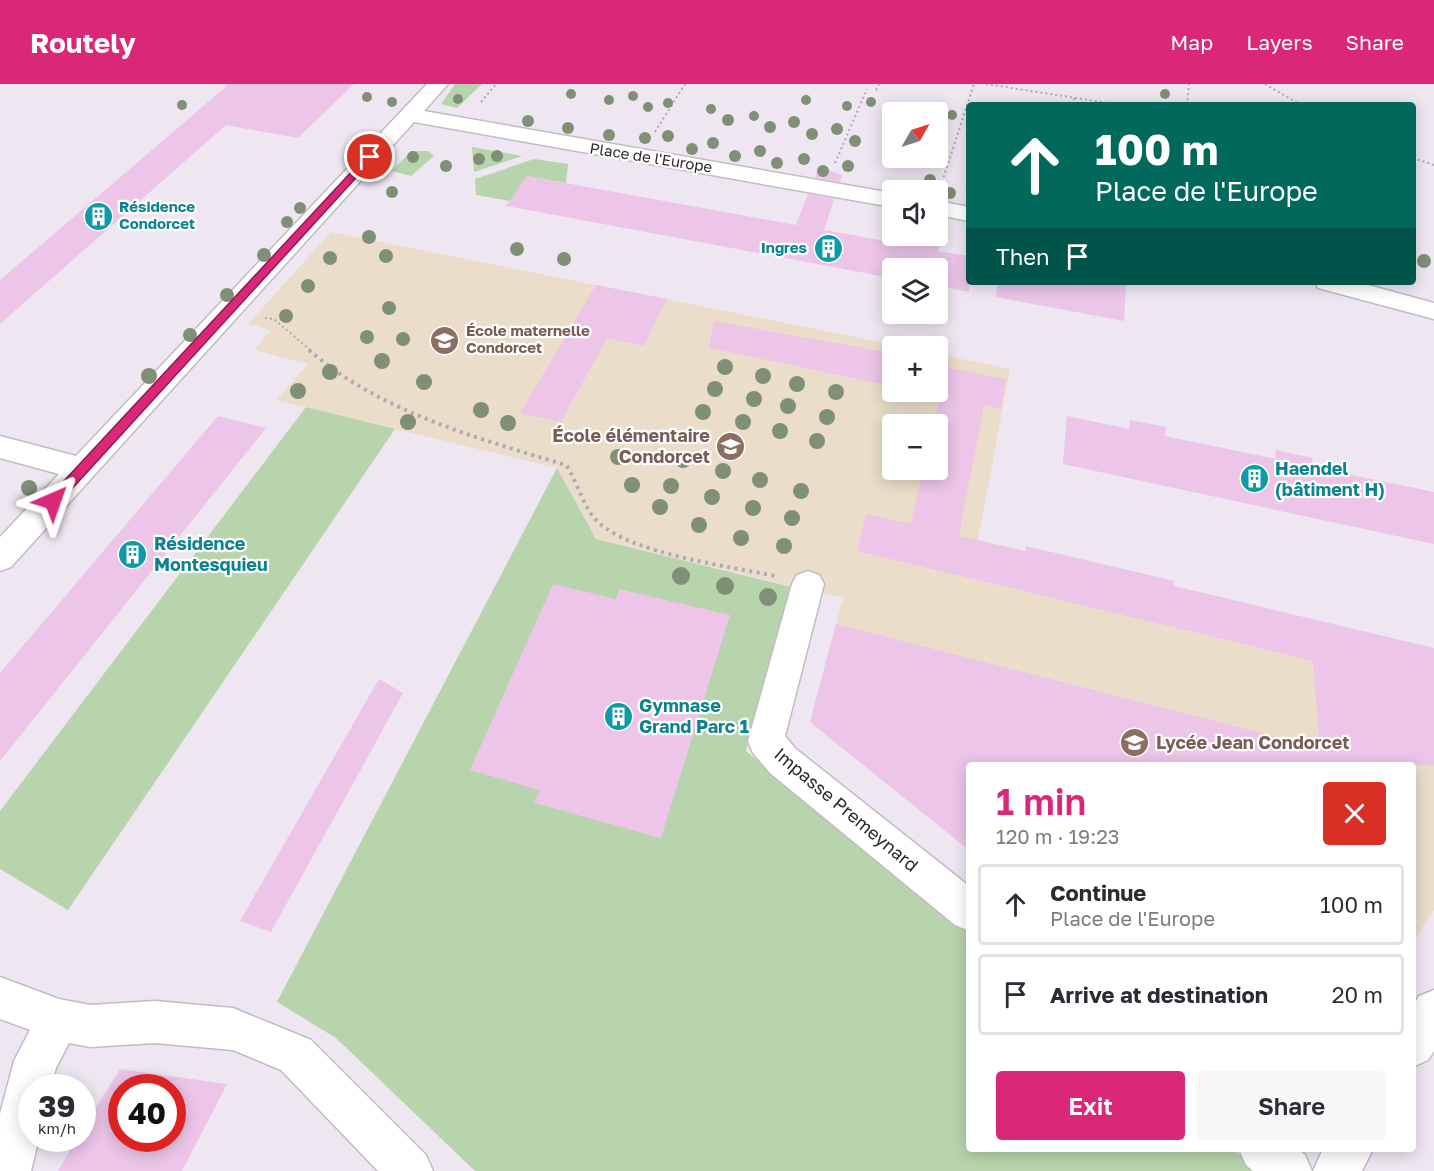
<!DOCTYPE html>
<html lang="en">
<head>
<meta charset="utf-8">
<style>
  :root { --surface:#fff; --page:#f7f7f7; --text:#2b2b33; --muted:#7c7c81; --line:#e1e1e2; --accent:#db2777 }
  body { margin:0; font-family:"Golos Text",sans-serif; background:var(--page); color:var(--text); height:100vh; display:flex; flex-direction:column; font-size:22px; white-space:nowrap }
  * { box-sizing:border-box; margin:0 }
  p { font-size:20px; color:var(--muted) }
  .icon { flex:none; width:33px; height:33px; fill:none; stroke:currentColor; stroke-width:2; stroke-linecap:round; stroke-linejoin:round }
  .map { position:relative; flex:1; overflow:hidden }
  .drawer { position:absolute; left:966px; top:678px; width:450px; height:390px; display:flex; flex-direction:column; background:var(--surface); border-radius:6px; box-shadow:0 3px 15px #0003 }
  .drawer>* { flex:none }
  .hud { position:absolute; left:966px; top:18px; width:450px; height:183px; border-radius:6px; box-shadow:0 3px 15px #0003; background:#00695c; color:#fff; overflow:hidden }
  .needle { width:39px; rotate:51deg }
  .fabs { position:absolute; left:882px; top:18px; display:grid; gap:12px }
  .fabs a { display:grid; place-items:center; width:66px; height:66px; border-radius:6px; background:var(--surface); box-shadow:0 3px 15px #0003; font-size:30px }
  .speed { position:absolute; left:18px; top:990px; display:flex; gap:12px; font-size:30px; font-weight:700; text-align:center }
  .speed>* { display:grid; place-content:center; width:78px; height:78px; border-radius:50%; background:var(--surface); box-shadow:0 3px 15px #0003; line-height:1 }
  .speed small { font-size:15px; font-weight:400 }
  .speed .limit { border:9px solid #d22; background:#fff; color:#111 }
  .pin { position:absolute; display:grid; place-items:center; width:51px; height:51px; color:#fff; margin:-26px; border:3px solid #fff; border-radius:50%; box-shadow:0 2px 6px #0007 }
  .me { position:absolute; width:66px; margin:-33px; rotate:43deg; stroke-linejoin:round; filter:drop-shadow(0 0 4px #0008) }
  .turn { display:flex; align-items:center; gap:21px; height:126px; padding:0 30px; font-size:27px }
  .turn .icon { width:78px; height:78px; stroke-width:2.5 }
  .turn b { display:block; font-size:42px; line-height:51px }
  .then { display:flex; align-items:center; height:57px; padding:0 30px; background:#0003; gap:12px; font-size:22px }
  .round { display:grid; place-items:center; flex:none; width:63px; height:63px; border-radius:6px; background:var(--page) }
  .head { display:flex; align-items:center; justify-content:space-between; height:102px; padding:0 30px }
  h1 { font-size:36px; font-weight:600; line-height:45px; color:var(--accent) }
  .cta { display:flex; gap:12px; margin-top:auto; padding:12px 30px }
  .cta a { flex:1; height:69px; border-radius:6px; background:var(--accent); color:#fff; font-size:24px; font-weight:600; line-height:69px; text-align:center }
  .cta a+a { background:var(--page); color:var(--text) }
  ul { padding:0; list-style:none }
  li { display:flex; align-items:center; gap:18px; height:81px; margin:0 12px 9px; padding:0 18px; border:3px solid var(--line); border-radius:6px }
  li div { flex:1 }
  li b { display:block; font-size:22px }
  li em { font-style:normal }
  header { display:flex; align-items:center; gap:36px; box-sizing:border-box; height:84px; padding:0 30px; background:var(--accent); color:#fff }
  header strong { font-size:28px }
  nav { display:flex; gap:33px; margin-inline-start:auto; font-size:21px }
  .map>svg:first-child { display:block }
</style>
</head>
<body>
<header>
<strong>Routely</strong>
<nav><a>Map</a><a>Layers</a><a>Share</a></nav>
</header>
<div class="map">
<svg width="1434" height="1087" viewBox="0 0 1434 1087">
  <rect width="100%" height="100%" fill="#eee6f0"/>
  <path fill="#eadeca" fill-rule="evenodd" d="M331 148 900 262H892V308H938V270L1010 285 978 456 1434 565V826L1413 857V681H969V766L810 638 843 514 596 455 557 384 276 316 308 280 254 266 271 246 248 240ZM892 340H938V386H892Z"/>
  <path fill="#b8d4ad" d="M455 0H482L457 24 441 20Z
    M472 63 522 72 474 88Z
    M411 67H428L434 72 411 92 392 87Z
    M534 75 568 80 566 99 527 92 510 117 476 111 475 95Z
    M306 323 395 345 68 826 0 785V727Z
    M557 384 596 455 792 503 746 667 969 849V1065H1233L1258 1087H475L336 954 277 918Z"/>
  <path fill="#ecc5e9" fill-rule="evenodd" d="M229 0H354L298 54 226 41 0 240V196Z
    M820 83 842 91 840 98 815 93Z
    M527 92 796 141 808 110 834 115 824 146 909 161 911 155 940 160 938 167 969 172V208L938 202V184H892V194L506 122Z
    M998 198H1126L1124 237 996 213Z
    M596 201 667 215 644 262 607 254 561 338 520 329Z
    M714 237 892 269V302L709 264Z
    M938 282 1006 295 1001 325 984 321 959 452 1025 467 1026 462 1174 497V502L1434 564V681H969V766L810 638 836 540 1320 664 1313 577 857 467 866 430 911 440 923 386H938V340H934L940 312 918 308H938Z
    M218 332 266 344 0 677V589Z
    M1067 332 1129 345 1130 336 1166 343 1165 352 1276 375 1275 366 1312 374 1313 383 1434 408V460L1063 380Z
    M553 500 616 515 619 505 730 531 661 754 534 719 540 706 470 686Z
    M379 595 403 609 271 848 240 837Z
    M120 985 227 1000 182 1087H58L77 1054H82V1046ZM122 1004H172V1054H122Z"/>
  <g fill="none" stroke-linecap="round" stroke-linejoin="round">
    <defs>
      <path id="minor" d="M427 0H448L424 27 892 109V123L414 38 11 483 0 487V453L59 390 0 374V352L76 372Z
        M938 117 969 123V137L938 131Z
        M1315 198H1357L1434 219V235L1318 204Z
        M808 487 819 491 824 500 785 652 796 665 969 802V847L955 841 770 689 753 669 748 657 792 500 797 491Z
        M0 893 59 915 90 921 155 917 233 924 311 956 426 1071 433 1087H378L281 986 233 966 155 959 90 963 69 959 56 984 51 1004H32V1054H39L31 1087H0V1030L14 977 30 946 0 935Z
        M1434 906V967L1428 976 1413 983V922L1419 912Z
        M1239 1065H1298L1305 1071 1312 1087H1253L1246 1081Z
        M1323 1065H1373L1362 1087H1313Z"/>
    </defs>
    <use href="#minor" stroke="#c2bbc4" stroke-width="3"/>
    <path stroke="#b0a9b2" stroke-width="2" stroke-dasharray="2 3" stroke-linecap="butt" d="M986 0 1121 21
      M1265 0 1301 21
      M876 6 879 0
      M481 18 496 0
      M1073 21 1074 14
      M1187 21 1189 0
      M655 48 685 0
      M1413 74 1434 81
      M835 79 867 5
      M942 98 974 0
      M265 234 274 235 311 267"/>
    <path stroke="#b0a9b2" stroke-width="4" stroke-dasharray="3 4.5" stroke-linecap="butt" d="M309 266C378 327 479 355 566 381 578 398 582 422 597 437 630 470 729 482 775 492"/>
    <use href="#minor" fill="#fff" fill-rule="evenodd"/>
  </g>
  <g fill="#7f9076">
    <circle cx="571" cy="10" r="5"/>
    <circle cx="1165" cy="10" r="5"/>
    <circle cx="633" cy="12" r="5"/>
    <circle cx="367" cy="13" r="5"/>
    <circle cx="458" cy="15" r="5"/>
    <circle cx="609" cy="16" r="5"/>
    <circle cx="806" cy="16" r="5"/>
    <circle cx="392" cy="18" r="5"/>
    <circle cx="871" cy="18" r="5"/>
    <circle cx="668" cy="19" r="5"/>
    <circle cx="182" cy="21" r="5"/>
    <circle cx="847" cy="22" r="5"/>
    <circle cx="648" cy="23" r="5"/>
    <circle cx="711" cy="25" r="5"/>
    <circle cx="952" cy="31" r="5"/>
    <circle cx="754" cy="32" r="5"/>
    <circle cx="728" cy="36" r="6"/>
    <circle cx="528" cy="37" r="6"/>
    <circle cx="794" cy="38" r="6"/>
    <circle cx="770" cy="43" r="6"/>
    <circle cx="568" cy="44" r="6"/>
    <circle cx="837" cy="45" r="6"/>
    <circle cx="812" cy="50" r="6"/>
    <circle cx="609" cy="51" r="6"/>
    <circle cx="668" cy="52" r="6"/>
    <circle cx="645" cy="54" r="6"/>
    <circle cx="855" cy="57" r="6"/>
    <circle cx="713" cy="59" r="6"/>
    <circle cx="692" cy="65" r="6"/>
    <circle cx="760" cy="67" r="6"/>
    <circle cx="497" cy="72" r="6"/>
    <circle cx="735" cy="72" r="6"/>
    <circle cx="413" cy="73" r="6"/>
    <circle cx="479" cy="75" r="6"/>
    <circle cx="804" cy="75" r="6"/>
    <circle cx="777" cy="79" r="6"/>
    <circle cx="446" cy="82" r="6"/>
    <circle cx="848" cy="82" r="6"/>
    <circle cx="823" cy="87" r="6"/>
    <circle cx="930" cy="96" r="6"/>
    <circle cx="392" cy="108" r="6"/>
    <circle cx="950" cy="109" r="6"/>
    <circle cx="300" cy="124" r="6"/>
    <circle cx="287" cy="138" r="6"/>
    <circle cx="369" cy="153" r="7"/>
    <circle cx="517" cy="165" r="7"/>
    <circle cx="264" cy="171" r="7"/>
    <circle cx="386" cy="172" r="7"/>
    <circle cx="330" cy="174" r="7"/>
    <circle cx="564" cy="175" r="7"/>
    <circle cx="1424" cy="177" r="7"/>
    <circle cx="308" cy="202" r="7"/>
    <circle cx="227" cy="211" r="7"/>
    <circle cx="389" cy="224" r="7"/>
    <circle cx="286" cy="232" r="7"/>
    <circle cx="190" cy="251" r="7"/>
    <circle cx="367" cy="253" r="7"/>
    <circle cx="403" cy="255" r="7"/>
    <circle cx="382" cy="277" r="8"/>
    <circle cx="725" cy="283" r="8"/>
    <circle cx="330" cy="288" r="8"/>
    <circle cx="149" cy="292" r="8"/>
    <circle cx="763" cy="292" r="8"/>
    <circle cx="424" cy="298" r="8"/>
    <circle cx="797" cy="300" r="8"/>
    <circle cx="715" cy="305" r="8"/>
    <circle cx="298" cy="307" r="8"/>
    <circle cx="836" cy="308" r="8"/>
    <circle cx="754" cy="315" r="8"/>
    <circle cx="788" cy="322" r="8"/>
    <circle cx="481" cy="326" r="8"/>
    <circle cx="703" cy="328" r="8"/>
    <circle cx="827" cy="333" r="8"/>
    <circle cx="408" cy="338" r="8"/>
    <circle cx="743" cy="338" r="8"/>
    <circle cx="508" cy="339" r="8"/>
    <circle cx="780" cy="347" r="8"/>
    <circle cx="817" cy="357" r="8"/>
    <circle cx="618" cy="373" r="8"/>
    <circle cx="683" cy="376" r="8"/>
    <circle cx="723" cy="387" r="8"/>
    <circle cx="760" cy="396" r="8"/>
    <circle cx="632" cy="401" r="8"/>
    <circle cx="671" cy="402" r="8"/>
    <circle cx="29" cy="404" r="8"/>
    <circle cx="801" cy="407" r="8"/>
    <circle cx="712" cy="413" r="8"/>
    <circle cx="660" cy="423" r="8"/>
    <circle cx="753" cy="424" r="8"/>
    <circle cx="792" cy="434" r="8"/>
    <circle cx="699" cy="441" r="8"/>
    <circle cx="741" cy="454" r="8"/>
    <circle cx="784" cy="462" r="8"/>
    <circle cx="681" cy="492" r="9"/>
    <circle cx="725" cy="502" r="9"/>
    <circle cx="768" cy="513" r="9"/>
  </g>
  <path fill="#db2777" stroke="#8e194d" stroke-width="1.5" d="M367 71 375 73 58 420H49V413Z"/>
  <defs>
    <symbol id="building-disc" viewBox="-11 -11 22 22"><circle r="9.5" fill="#0f9aa8" stroke="#fff"/><path d="M-4-6H4V6H1V3H-1V6H-4ZM-2.5-4.3h1.7v1.8h-1.7ZM.8-4.3h1.7v1.8H.8ZM-2.5-1h1.7V.8h-1.7ZM.8-1h1.7V.8H.8Z" fill="#fff"/></symbol>
    <symbol id="school-disc" viewBox="-11 -11 22 22"><circle r="9.5" fill="#8d6e63" stroke="#fff"/><path d="M0-5L7-2L0 1L-7-2ZM-4 1L0 2.5L4 1V4Q0 6-4 4Z" fill="#fff"/></symbol>
  </defs>
  <g fill-rule="evenodd">
    <use href="#building-disc" x="82" y="116" width="33" height="33"/>
    <use href="#building-disc" x="812" y="148" width="33" height="33"/>
    <use href="#school-disc" x="428" y="240" width="33" height="33"/>
    <use href="#school-disc" x="714" y="346" width="33" height="33"/>
    <use href="#building-disc" x="1238" y="378" width="33" height="33"/>
    <use href="#building-disc" x="116" y="454" width="33" height="33"/>
    <use href="#building-disc" x="602" y="616" width="33" height="33"/>
    <use href="#school-disc" x="1118" y="642" width="33" height="33"/>
  </g>
  <g text-anchor="middle" stroke-width="4.5" stroke-linejoin="round" paint-order="stroke">
    <g font-size="15" fill="#2c292d" stroke="#fff">
      <text transform="translate(651 74) rotate(9)" y="5">Place de l'Europe</text>
    </g>
    <g font-size="15" font-weight="bold" fill="#0d838f" stroke="#fff" text-anchor="start">
      <text x="119" y="128">Résidence<tspan x="119" dy="17">Condorcet</tspan></text>
      <text x="807" y="169" text-anchor="end">Ingres</text>
    </g>
    <g font-size="15" font-weight="bold" fill="#785e54" stroke="#fff" text-anchor="start">
      <text x="466" y="252">École maternelle<tspan x="466" dy="17">Condorcet</tspan></text>
    </g>
    <g font-size="18" font-weight="bold" fill="#785e54" stroke="#fff" text-anchor="end">
      <text x="710" y="358">École élémentaire<tspan x="710" dy="21">Condorcet</tspan></text>
      <text x="1156" y="665" text-anchor="start">Lycée Jean Condorcet</text>
    </g>
    <g font-size="18" font-weight="bold" fill="#0d838f" stroke="#fff" text-anchor="start">
      <text x="1275" y="391">Haendel<tspan x="1275" dy="21">(bâtiment H)</tspan></text>
      <text x="154" y="466">Résidence<tspan x="154" dy="21">Montesquieu</tspan></text>
      <text x="639" y="628">Gymnase<tspan x="639" dy="21">Grand Parc 1</tspan></text>
    </g>
    <g font-size="18" fill="#2c292d" stroke="#fff">
      <text transform="translate(846 726) rotate(40)" y="6">Impasse Premeynard</text>
    </g>
  </g>
</svg>
<div class="fabs">
<a><svg class="needle" viewBox="-14 -14 28 28"><path d="M0-13l5 13h-10z" fill="#e53935"/><path d="M0 13l5-13h-10z" fill="#7c7c81"/></svg></a>
<a><svg class="icon" aria-label="sound" viewBox="0 0 24 24"><path d="M4 9h4l5-4v14l-5-4H4zM17 9q2 3 0 6"/></svg></a>
<a><svg class="icon" aria-label="layers" viewBox="0 0 24 24"><path d="M12 4l9 5-9 5-9-5zM3 14l9 5 9-5"/></svg></a>
<a>+</a>
<a>−</a>
</div>
<div class="speed"><div>39<small>km/h</small></div><div class="limit">40</div></div>
<div class="pin" style="left:370px;top:73px;background:#d93025"><svg class="icon" aria-label="arrive" viewBox="0 0 24 24"><path d="M6 21V4h12l-3 4 3 4H6"/></svg></div>
<svg class="me" style="left:53px;top:417px" viewBox="-20 -20 40 40"><path d="M0-17L14 15 0 8-14 15z" fill="#db2777" stroke="#fff" stroke-width="4"/></svg>
<div class="hud">
<div class="turn"><svg class="icon" aria-label="ahead" viewBox="0 0 24 24"><path d="M12 20V5M6 11l6-6 6 6"/></svg><div><b>100 m</b>Place de l'Europe</div></div>
<div class="then">Then<svg class="icon" aria-label="arrive" viewBox="0 0 24 24"><path d="M6 21V4h12l-3 4 3 4H6"/></svg></div>
</div>
<section class="drawer">
<div class="head"><div><h1>1 min</h1><p>120 m · 19:23</p></div><a class="round" style="background:#d93025;color:#fff"><svg class="icon" aria-label="close" viewBox="0 0 24 24"><path d="M6 6l12 12M18 6L6 18"/></svg></a></div>
<ul>
<li><svg class="icon" aria-label="ahead" viewBox="0 0 24 24"><path d="M12 20V5M6 11l6-6 6 6"/></svg><div><b>Continue</b><p>Place de l'Europe</p></div><em>100 m</em></li>
<li><svg class="icon" aria-label="arrive" viewBox="0 0 24 24"><path d="M6 21V4h12l-3 4 3 4H6"/></svg><div><b>Arrive at destination</b></div><em>20 m</em></li>
</ul>
<div class="cta"><a>Exit</a><a>Share</a></div>
</section>
</div>
</body>
</html>
